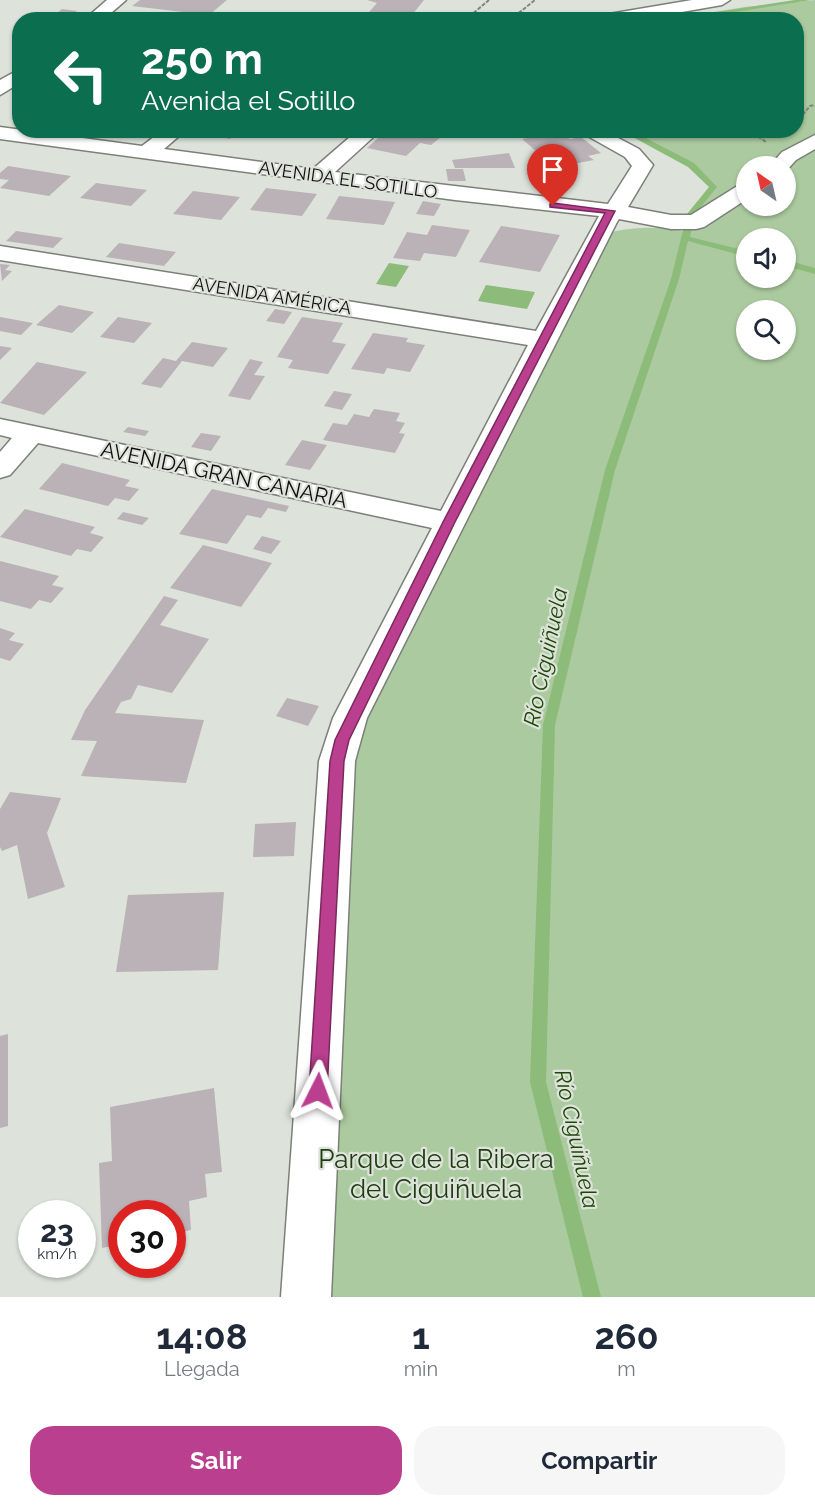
<!DOCTYPE html>
<html lang="es">
<head>
<meta charset="utf-8">
<style>
  :root { --surface:#fff; --page:#f6f6f7; --text:#1f2937; --muted:#747a83; --accent:#bb3f8f }
  body { margin:0; font-family:Raleway,sans-serif; background:var(--page); color:var(--text); height:100vh; display:flex; flex-direction:column; font-size:22px; white-space:nowrap }
  * { box-sizing:border-box; margin:0 }
  p { font-size:20px; color:var(--muted) }
  .icon { flex:none; width:33px; height:33px; fill:none; stroke:currentColor; stroke-width:2; stroke-linecap:round; stroke-linejoin:round }
  .map { position:relative; height:1297px; overflow:hidden }
  .details { display:flex; flex-direction:column; background:var(--surface); flex:1 }
  .details>* { flex:none }
  .hud { position:absolute; left:12px; top:12px; width:792px; height:126px; border-radius:24px; box-shadow:0 2px 4px #0004; background:#0b6e4f; color:#fff; overflow:hidden }
  .needle { width:39px; rotate:326deg }
  .fabs { position:absolute; left:736px; top:156px; display:grid; gap:12px }
  .fabs a { display:grid; place-items:center; width:60px; height:60px; border-radius:50%; background:var(--surface); box-shadow:0 2px 4px #0004; font-size:30px }
  .speed { position:absolute; left:18px; top:1200px; display:flex; gap:12px; font-size:30px; font-weight:700; text-align:center }
  .speed>* { display:grid; place-content:center; width:78px; height:78px; border-radius:50%; background:var(--surface); box-shadow:0 2px 4px #0004; line-height:1 }
  .speed small { font-size:15px; font-weight:400 }
  .speed .limit { border:9px solid #d22; background:#fff; color:#111 }
  .pin { position:absolute; display:grid; place-items:center; width:51px; height:51px; color:#fff; margin:-62px -26px; border-radius:50% 50% 50% 0; rotate:-45deg; box-shadow:0 0 6px #0007 }
  .pin .icon { rotate:45deg }
  .me { position:absolute; width:66px; margin:-33px; rotate:3deg; stroke-linejoin:round; filter:drop-shadow(0 0 4px #0008) }
  .turn { display:flex; align-items:center; gap:21px; height:126px; padding:0 30px; font-size:27px }
  .turn .icon { width:78px; height:78px; stroke-width:2.5 }
  .turn b { display:block; font-size:42px; line-height:51px }
  .eta { display:flex; justify-content:space-evenly; align-items:center; height:102px; text-align:center }
  .eta b { font-size:36px; font-weight:700; line-height:42px }
  .cta { display:flex; gap:12px; margin-top:auto; padding:12px 30px }
  .cta a { flex:1; height:69px; border-radius:24px; background:var(--accent); color:#fff; font-size:24px; font-weight:700; line-height:69px; text-align:center }
  .cta a+a { background:var(--page); color:var(--text) }
  .map>svg:first-child { display:block }
</style>
</head>
<body>
<div class="map">
<svg width="815" height="1297" viewBox="0 0 815 1297">
  <rect width="100%" height="100%" fill="#dde3db"/>
  <path fill="#abca9f" fill-rule="evenodd" d="M815 0V1297H306L337 761 597 236C627 227 655 225 686 232L691 214 713 187 691 165 623 131 796 130V20L669 19 745 7ZM747 166H786V206H747ZM747 238H786V278H747ZM747 310H786V350H747Z"/>
  <path fill="#8dbb7a" d="M389 263 409 266 396 287 376 284Z
    M486 285 535 292 527 309 478 301Z"/>
  <g fill="none" stroke-linecap="round" stroke-linejoin="round">
    <path fill="#8dbb7a" fill-rule="evenodd" d="M795 0H811L685 20H666Z
      M620 130H630L694 163 717 187 695 214 690 237 747 251V257L688 241 679 279 615 470 555 725 546 1082 601 1297H583L530 1082 543 725 605 470 671 279 687 214 709 187 688 167Z
      M786 260 815 268V274L786 266Z"/>
  </g>
  <path fill="#bab2b6" d="M140 0H227L209 15 132 6Z
    M367 0H424L408 20H362L377 3Z
    M62 9 77 11 66 20H48Z
    M197 130H239L230 139 194 132Z
    M387 130H429L426 134 441 137 431 145 420 143 406 156 367 148Z
    M560 132 570 139 581 137 601 153 588 156 594 160 568 165 575 174 564 175 522 139Z
    M509 153 515 168H455L452 160Z
    M8 166 71 176 49 196 0 188 9 180 0 179V173Z
    M446 169H463L466 181H448Z
    M96 183 147 190 131 206 80 198Z
    M266 188 317 194 302 216 250 210Z
    M193 191 240 197 221 220 173 214Z
    M339 196 395 202 384 225 326 219Z
    M423 201 441 204 434 216 416 214Z
    M432 225 470 230 456 257 424 253 420 261 393 258 407 232 427 235Z
    M501 226 560 235 540 272 479 262Z
    M16 231 63 238 53 248 6 241Z
    M119 243 176 252 164 266 106 257Z
    M0 264 10 265 5 270 12 271 2 281Z
    M59 305 94 312 72 333 36 325Z
    M275 309 292 312 284 324 266 321Z
    M0 317 33 323 21 335 0 331Z
    M118 317 152 323 134 343 100 337Z
    M302 317 343 323 332 342 346 344 328 374 288 368 293 360 277 357Z
    M373 333 408 338 406 342 425 345 410 372 387 368 384 374 351 369Z
    M192 342 228 348 213 367 182 361 161 388 141 384 163 358 176 361Z
    M0 346 12 348 0 360Z
    M250 359 263 362 254 375 265 376 250 400 228 396Z
    M37 362 87 372 44 415 0 403Z
    M334 391 352 394 342 410 324 406Z
    M374 409 400 413 396 421 405 423 399 433 405 434 395 453 323 440 333 423 347 425 354 414 369 417Z
    M128 427 149 431 145 436 123 432Z
    M201 433 221 436 211 451 191 447Z
    M302 440 327 445 310 470 285 465Z
    M62 463 130 480 125 486 139 489 129 501 115 498 108 506 39 489Z
    M212 489 289 506 286 512 268 508 261 518 247 515 227 544 179 534Z
    M25 509 95 527 90 533 104 537 91 552 77 549 71 556 0 537Z
    M123 512 149 518 142 525 117 519Z
    M262 536 281 541 271 554 253 549Z
    M203 545 272 563 241 607 170 588Z
    M0 561 59 576 52 585 64 588 51 603 39 600 31 609 0 601Z
    M164 596 178 600 160 625 209 639 172 693 138 685 131 699 121 702 115 713 204 720 186 783 81 776 97 741 71 740 85 710Z
    M0 628 15 633 9 640 24 644 10 661 0 658Z
    M287 698 319 706 308 726 276 716Z
    M10 792 61 798 47 833 65 887 28 899 17 845 2 851 0 847V809Z
    M296 822 294 856 253 857 255 824Z
    M224 892 218 970 116 972 128 895Z
    M8 1034V1126L0 1128V1036Z
    M214 1088 222 1172 205 1174 207 1197 189 1201 191 1230 172 1234V1214H122V1244L102 1248 99 1163 112 1161 110 1107Z"/>
  <g fill="none" stroke-linecap="round" stroke-linejoin="round">
    <defs>
      <path id="minor" d="M107 0H126L103 20H84Z
        M692 0H730L722 5 636 20H595L603 15Z
        M20 69V83L0 95V80Z
        M0 127 142 146 163 130H186L164 149 313 169 358 130H381L335 172 608 204 632 166 625 157 577 130H603L639 149 653 165 628 207 671 215H691L739 185 747 184V199L704 227 696 229H671L619 219 617 222 367 718 355 761 331 1297H281L319 761 333 718 432 528 38 443 10 475 0 478V452L12 438 0 435V419L441 511 528 345 0 260V246L536 331 599 216 455 200 0 139Z
        M815 135V149L796 160 787 170 786 166H770L782 152Z"/>
    </defs>
    <use href="#minor" stroke="#7b8079" stroke-width="3"/>
    <path stroke="#828681" stroke-width="2" stroke-dasharray="4 1.5" stroke-linecap="butt" d="M465 20 489 0
      M510 20 535 0
      M799 119 810 106 815 105
      M749 130 766 142"/>
    <use href="#minor" fill="#fff" fill-rule="evenodd"/>
  </g>
  <path fill="#bb3f8f" stroke="#7a295d" stroke-width="1.5" d="M553 203 615 211 455 522 349 740 344 761 327 1091 324 1097 318 1100 311 1097 309 1091 330 761 335 740 443 522 605 213 550 207V204Z"/>
  <g text-anchor="middle" stroke-width="4.5" stroke-linejoin="round" paint-order="stroke">
    <g font-size="18" fill="#0f100e" stroke="#dde3db">
      <text transform="translate(348 180) rotate(8)" y="6">AVENIDA EL SOTILLO</text>
      <text transform="translate(272 296) rotate(9)" y="6">AVENIDA AMÉRICA</text>
    </g>
    <g font-size="21" fill="#0f100e" stroke="#dde3db">
      <text transform="translate(224 475) rotate(12)" y="7">AVENIDA GRAN CANARIA</text>
    </g>
    <g font-size="22" font-style="italic" fill="#1d4702" stroke="#dde3db">
      <text transform="translate(545 657) rotate(-78)" y="8">Río Ciguiñuela</text>
      <text transform="translate(577 1139) rotate(78)" y="8">Río Ciguiñuela</text>
    </g>
    <g font-size="26" fill="#1e3c0f" stroke="#dde3db">
      <text x="436" y="1168">Parque de la Ribera<tspan x="436" dy="30">del Ciguiñuela</tspan></text>
    </g>
  </g>
</svg>
<div class="fabs">
<a><svg class="needle" viewBox="-14 -14 28 28"><path d="M0-13l5 13h-10z" fill="#e53935"/><path d="M0 13l5-13h-10z" fill="#747a83"/></svg></a>
<a><svg class="icon" aria-label="sound" viewBox="0 0 24 24"><path d="M4 9h4l5-4v14l-5-4H4zM17 9q2 3 0 6"/></svg></a>
<a><svg class="icon" aria-label="search" viewBox="0 0 24 24"><circle cx="10" cy="10" r="6"/><path d="M15 15l6 6"/></svg></a>
</div>
<div class="speed"><div>23<small>km/h</small></div><div class="limit">30</div></div>
<div class="pin" style="left:553px;top:206px;background:#d93025"><svg class="icon" aria-label="arrive" viewBox="0 0 24 24"><path d="M6 21V4h12l-3 4 3 4H6"/></svg></div>
<svg class="me" style="left:318px;top:1091px" viewBox="-20 -20 40 40"><path d="M0-17L14 15 0 8-14 15z" fill="#bb3f8f" stroke="#fff" stroke-width="4"/></svg>
<div class="hud">
<div class="turn"><svg class="icon" aria-label="left" viewBox="0 0 24 24"><path d="M17 20v-9H6M10 6l-5 5 5 5"/></svg><div><b>250 m</b>Avenida el Sotillo</div></div>
</div>
</div>
<section class="details">
<div class="eta">
<div><b>14:08</b><p>Llegada</p></div>
<div><b>1</b><p>min</p></div>
<div><b>260</b><p>m</p></div>
</div>
<div class="cta"><a>Salir</a><a>Compartir</a></div>
</section>
</body>
</html>
